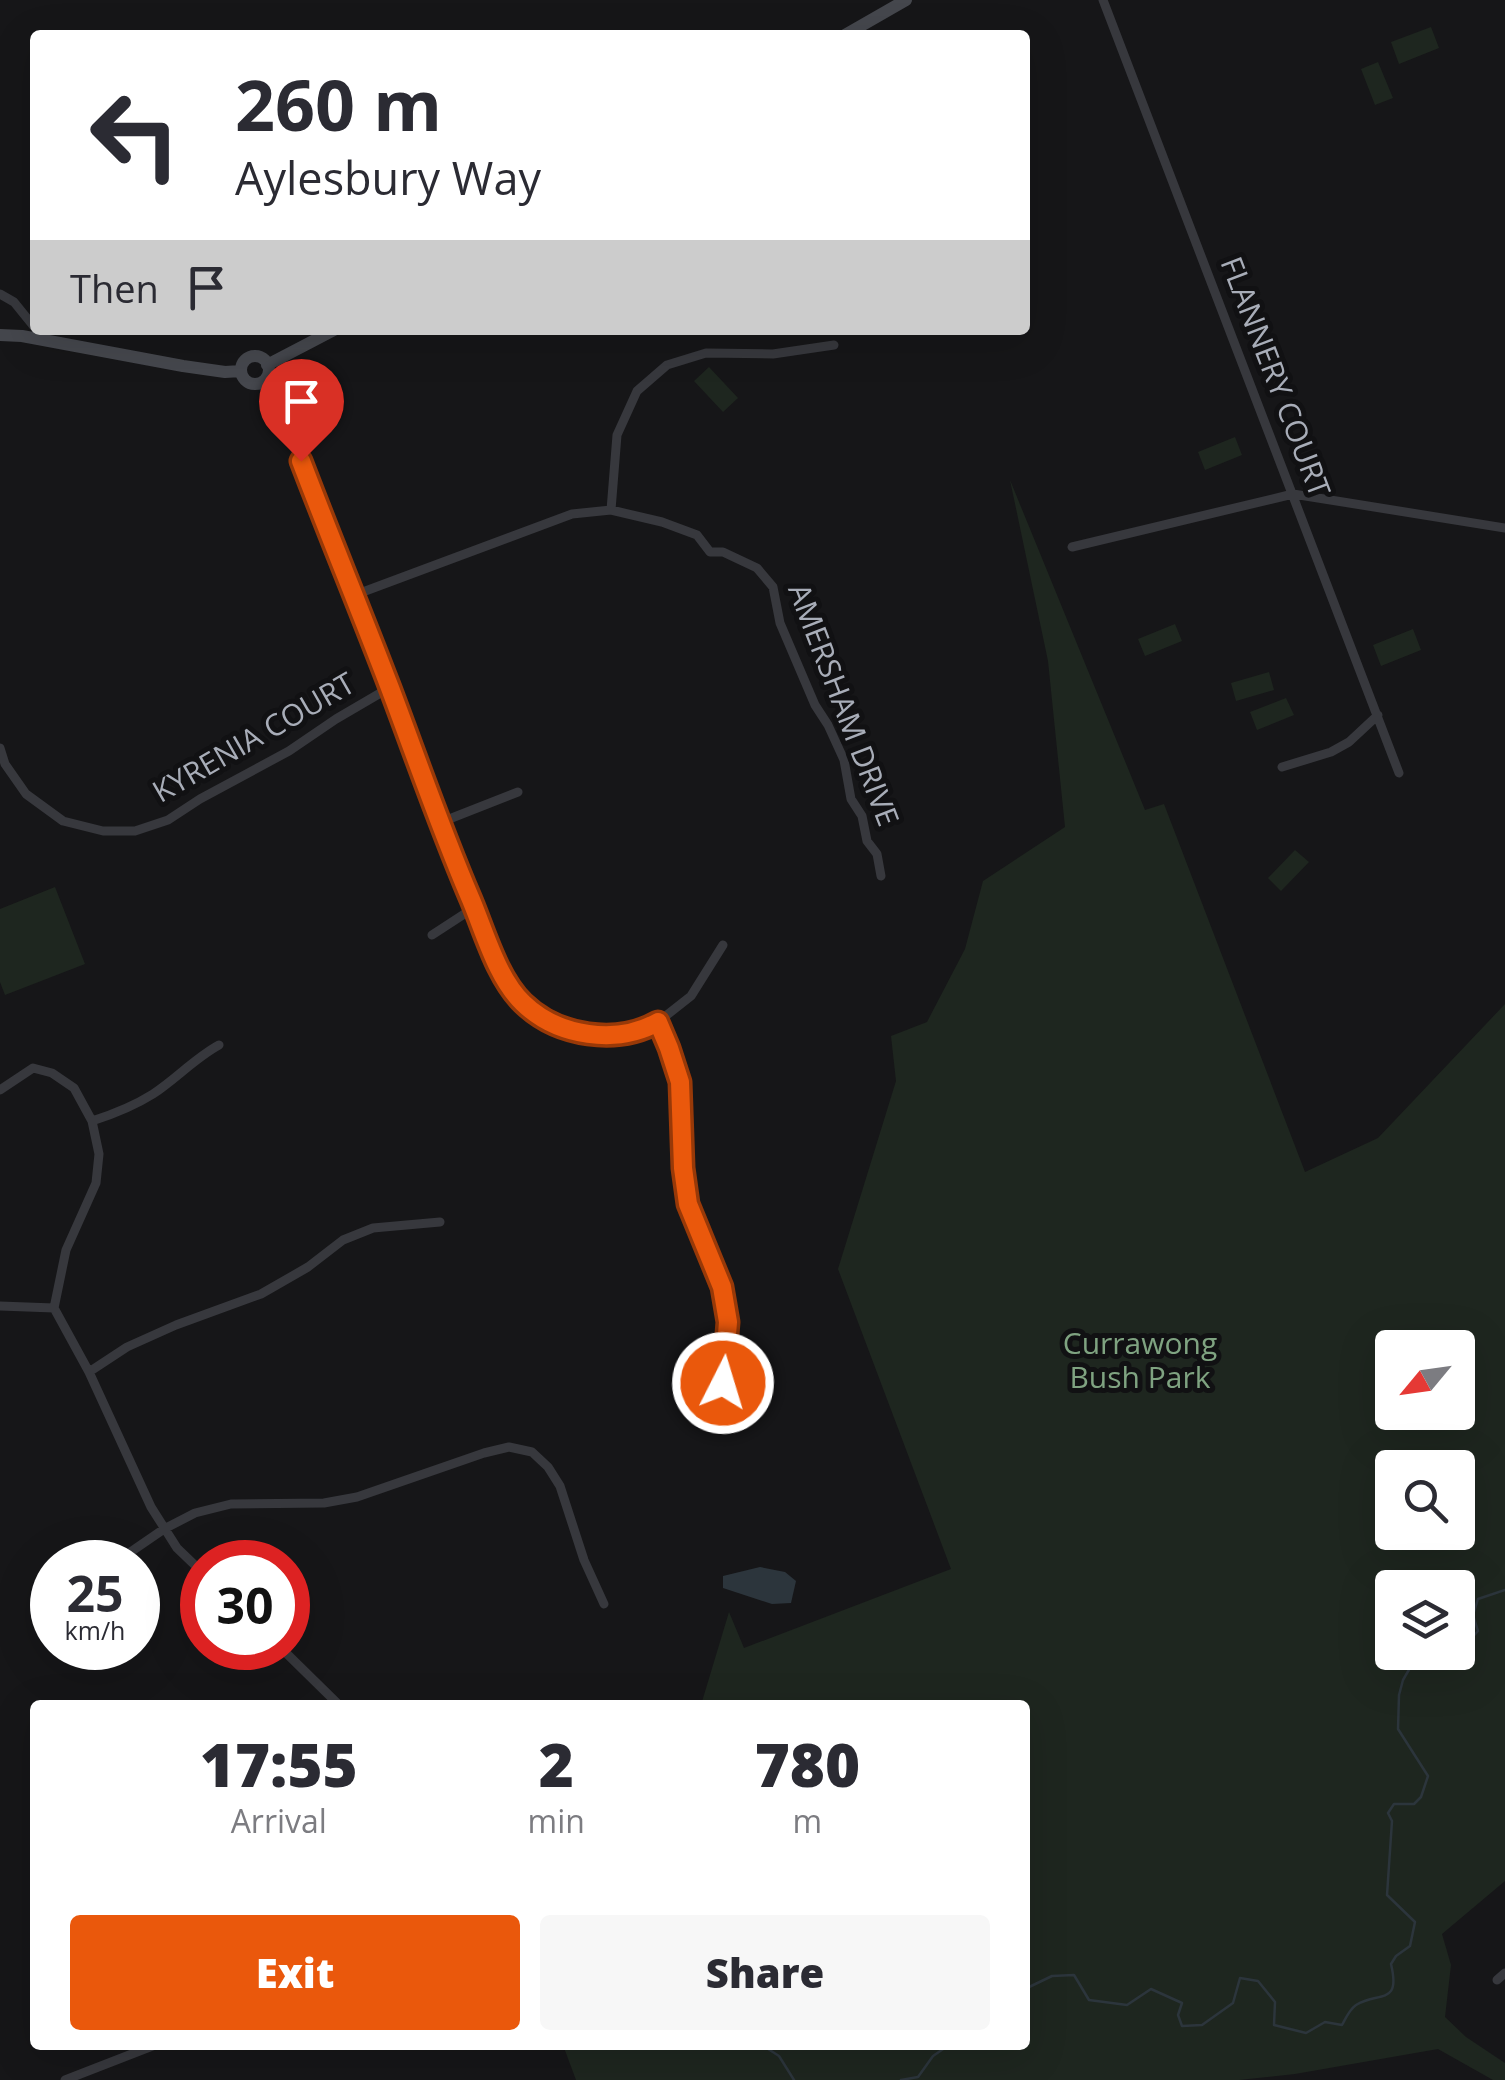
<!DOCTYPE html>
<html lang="en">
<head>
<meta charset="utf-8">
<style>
  :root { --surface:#fff; --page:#f7f7f7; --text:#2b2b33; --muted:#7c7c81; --accent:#ea580c }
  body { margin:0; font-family:"Open Sans",sans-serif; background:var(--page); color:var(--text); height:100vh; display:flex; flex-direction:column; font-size:38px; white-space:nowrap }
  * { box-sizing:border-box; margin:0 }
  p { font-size:32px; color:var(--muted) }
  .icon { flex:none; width:55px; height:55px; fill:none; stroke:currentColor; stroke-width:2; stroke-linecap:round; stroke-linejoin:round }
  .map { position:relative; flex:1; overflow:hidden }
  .sheet { position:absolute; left:30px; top:1700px; width:1000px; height:350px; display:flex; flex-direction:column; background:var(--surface); border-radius:10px; box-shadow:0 10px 40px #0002 }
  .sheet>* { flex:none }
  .banner { position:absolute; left:30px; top:30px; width:1000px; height:305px; border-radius:10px; box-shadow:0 10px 40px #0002; background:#fff; color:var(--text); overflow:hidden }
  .needle { width:65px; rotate:241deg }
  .controls { position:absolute; left:1375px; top:1330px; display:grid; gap:20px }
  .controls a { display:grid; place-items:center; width:100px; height:100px; border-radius:10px; background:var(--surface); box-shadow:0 10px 40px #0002; font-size:50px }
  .speed { position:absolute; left:30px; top:1540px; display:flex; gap:20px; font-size:50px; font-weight:700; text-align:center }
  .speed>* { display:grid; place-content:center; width:130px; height:130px; border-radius:50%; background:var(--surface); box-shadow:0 10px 40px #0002; line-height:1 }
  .speed small { font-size:25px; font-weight:400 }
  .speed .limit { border:15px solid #d22; background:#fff; color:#111 }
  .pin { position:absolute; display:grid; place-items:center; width:85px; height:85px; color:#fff; margin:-102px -42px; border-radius:50% 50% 50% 0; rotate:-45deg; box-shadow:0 0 10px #0007 }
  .pin .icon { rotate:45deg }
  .me { position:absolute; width:110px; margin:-55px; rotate:5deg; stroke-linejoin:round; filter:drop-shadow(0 0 8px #0008) }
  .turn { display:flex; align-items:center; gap:35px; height:210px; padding:0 40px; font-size:45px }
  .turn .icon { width:130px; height:130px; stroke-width:2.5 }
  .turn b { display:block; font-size:70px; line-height:85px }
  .then { display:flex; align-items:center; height:95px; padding:0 40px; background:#0003; gap:20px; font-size:38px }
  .eta { display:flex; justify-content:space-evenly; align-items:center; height:170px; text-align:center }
  .eta b { font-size:60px; font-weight:800; line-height:70px }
  .button { display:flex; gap:20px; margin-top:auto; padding:20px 40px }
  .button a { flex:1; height:115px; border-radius:10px; background:var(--accent); color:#fff; font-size:40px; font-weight:800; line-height:115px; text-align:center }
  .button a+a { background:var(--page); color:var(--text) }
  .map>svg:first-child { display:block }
</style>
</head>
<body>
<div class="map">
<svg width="1505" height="2080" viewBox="0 0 1505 2080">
  <rect width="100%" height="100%" fill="#161618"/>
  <path fill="#1e261f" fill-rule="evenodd" d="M1431 27 1439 48 1399 64 1391 42Z
    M1378 62 1393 98 1375 105 1361 69Z
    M709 367 738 398 723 412 694 381Z
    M1235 437 1242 455 1205 470 1198 452Z
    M1010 480 1145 810 1164 804 1305 1172 1378 1138 1505 1004V1881L1442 1934 1451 1965 1445 2017 1466 2037 1505 2063V2080H1493L1438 2049 1295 2074 1239 2080H576L563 2045H1025V1705H701L729 1612 744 1648 951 1569 838 1269 896 1081 891 1036 927 1022 965 949 983 881 1065 827 1048 661ZM1392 1348H1458V1412H1392ZM1392 1468H1458V1532H1392ZM1392 1588H1458V1652H1392Z
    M1175 624 1182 641 1145 656 1138 639Z
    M1413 629 1421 650 1381 666 1373 645Z
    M1269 672 1274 690 1236 701 1231 683Z
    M1286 698 1294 715 1257 730 1250 712Z
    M1295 850 1309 862 1281 891 1268 878Z
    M55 887 85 964 5 995 0 982V909Z"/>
  <path fill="#2c353c" d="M760 1567 785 1572 796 1581 791 1603 772 1604 723 1588V1576Z"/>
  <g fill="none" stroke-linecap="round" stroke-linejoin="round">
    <path stroke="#2c353c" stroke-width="2.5" d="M1458 1645 1469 1641 1478 1631 1473 1615 1478 1599 1505 1590
      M1025 1989 1052 1976 1074 1975 1089 2000 1127 2005 1151 1989 1182 2003 1178 2015 1182 2026 1202 2025 1233 2003 1240 1978 1258 1981 1275 2002 1274 2025 1306 2033 1325 2022 1342 2025C1346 2018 1349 2010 1356 2005 1379 1991 1401 2006 1391 1964L1396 1956 1410 1946 1415 1922 1387 1895 1392 1821 1388 1813 1394 1804H1414L1421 1797 1428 1776 1398 1729 1399 1695 1403 1680 1414 1661 1438 1652
      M762 2045 779 2056 794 2080
      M901 2080 918 2077 933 2056 949 2045"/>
    <path stroke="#37383d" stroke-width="9" d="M1103 0 1399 773
      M0 294 14 302 35 328
      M261 382 301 461 389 688 439 823 503 976 523 1003 542 1017 573 1031 606 1036 640 1032 658 1022 691 996 723 945
      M611 510 617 435 637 391 667 365 706 353 773 354 834 345
      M1072 547 1293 494 1505 528
      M352 596 572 514 611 510 662 522 697 535 710 552H723L757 568 773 587 780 623 815 705 828 725 844 760 851 799 862 816 867 841 877 854 881 876
      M0 748 5 764 26 794 63 821 103 831H135L168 820 200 799 289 751 336 719 389 688
      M1282 767 1331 752 1349 742 1378 715
      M439 823 518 792
      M432 935 475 907
      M658 1022 669 1048 680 1082 683 1168 688 1204 722 1287 728 1322 723 1383
      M0 1090 33 1068 52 1073 74 1088 92 1121 99 1154 96 1183 66 1250 54 1308
      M92 1121C114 1114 134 1106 153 1094 176 1079 195 1058 219 1045
      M0 1306 54 1308 89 1372 151 1507 177 1548 202 1572
      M89 1372 127 1347 176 1325 261 1294 308 1267 343 1240 373 1228 440 1222
      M116 1562 164 1529 195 1513 231 1504 324 1503 357 1497 484 1453 509 1447 532 1452 548 1467 560 1486 584 1560 604 1604
      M41 1611 52 1604
      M281 1648 339 1705
      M1497 1980 1505 1973
      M65 2080 155 2045"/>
    <path stroke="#45474d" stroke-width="12" d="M845 35 906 0
      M0 335 22 336 183 366 225 372 241 371
      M241 370a14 14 0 1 1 28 0a14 14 0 1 1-28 0Z
      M267 365 334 330"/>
  </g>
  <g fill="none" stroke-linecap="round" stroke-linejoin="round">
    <defs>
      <path id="route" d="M301 461C330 537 361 612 390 688 416 757 440 827 469 895 484 929 496 977 523 1003 558 1037 617 1045 658 1022L669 1048 680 1082 683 1168 688 1204 722 1287 728 1322 723 1383"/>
    </defs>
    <use href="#route" stroke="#983908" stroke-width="25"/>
    <use href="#route" stroke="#ea580c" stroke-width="18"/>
  </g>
  <g text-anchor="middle" stroke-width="10" stroke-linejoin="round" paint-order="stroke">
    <g font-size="30" fill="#a8adb8" stroke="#111113">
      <text transform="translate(1275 377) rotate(69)" y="10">FLANNERY COURT</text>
      <text transform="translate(843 705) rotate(69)" y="10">AMERSHAM DRIVE</text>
      <text transform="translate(254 738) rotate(-30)" y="10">KYRENIA COURT</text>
    </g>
    <g font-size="30" fill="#7fa381" stroke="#111113">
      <text x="1140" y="1354">Currawong<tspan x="1140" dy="34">Bush Park</tspan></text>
    </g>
  </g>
</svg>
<div class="controls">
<a><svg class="needle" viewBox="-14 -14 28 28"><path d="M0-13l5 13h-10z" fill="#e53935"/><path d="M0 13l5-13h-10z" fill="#7c7c81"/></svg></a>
<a><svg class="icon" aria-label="search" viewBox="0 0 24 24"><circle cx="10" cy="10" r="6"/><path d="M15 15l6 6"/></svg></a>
<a><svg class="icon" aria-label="layers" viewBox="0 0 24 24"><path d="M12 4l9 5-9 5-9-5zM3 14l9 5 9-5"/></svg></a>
</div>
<div class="speed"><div>25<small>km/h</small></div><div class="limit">30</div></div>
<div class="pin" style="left:301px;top:461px;background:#d93025"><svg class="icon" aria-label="arrive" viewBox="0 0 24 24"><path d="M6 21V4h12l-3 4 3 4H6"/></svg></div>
<svg class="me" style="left:723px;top:1383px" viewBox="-20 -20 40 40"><circle r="17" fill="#ea580c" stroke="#fff" stroke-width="3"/><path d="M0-11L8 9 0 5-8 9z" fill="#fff"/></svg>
<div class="banner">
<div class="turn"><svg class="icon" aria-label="left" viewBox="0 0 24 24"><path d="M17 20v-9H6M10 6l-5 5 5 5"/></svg><div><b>260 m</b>Aylesbury Way</div></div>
<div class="then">Then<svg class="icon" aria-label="arrive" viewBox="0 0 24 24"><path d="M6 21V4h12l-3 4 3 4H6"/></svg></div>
</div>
<section class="sheet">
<div class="eta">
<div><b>17:55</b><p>Arrival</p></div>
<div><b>2</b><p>min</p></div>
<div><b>780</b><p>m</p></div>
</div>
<div class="button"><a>Exit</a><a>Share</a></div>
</section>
</div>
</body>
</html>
